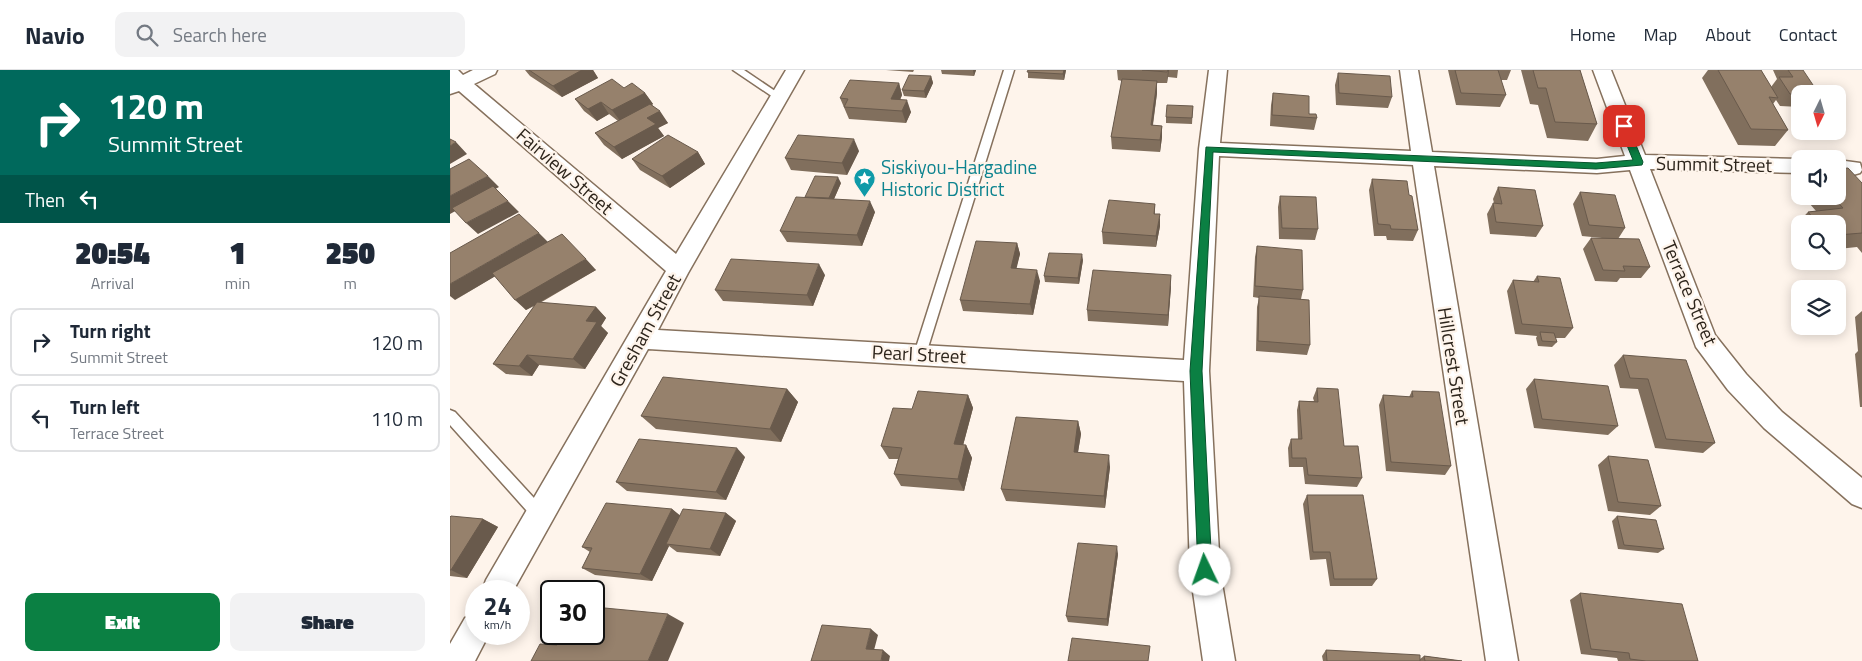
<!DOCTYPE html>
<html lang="en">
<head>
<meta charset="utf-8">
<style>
  :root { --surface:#fff; --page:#f2f2f3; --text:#1f2937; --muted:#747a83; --line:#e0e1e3; --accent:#0b8043 }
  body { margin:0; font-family:"Titillium Web",sans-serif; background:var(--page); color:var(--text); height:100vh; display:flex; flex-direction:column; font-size:19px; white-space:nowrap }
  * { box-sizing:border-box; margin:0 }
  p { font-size:16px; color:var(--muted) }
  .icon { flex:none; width:28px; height:28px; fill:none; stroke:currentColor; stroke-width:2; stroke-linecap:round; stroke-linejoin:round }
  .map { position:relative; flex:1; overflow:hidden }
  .side { display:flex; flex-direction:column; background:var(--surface); width:450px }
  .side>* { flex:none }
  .top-card { background:#00695c; color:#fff; overflow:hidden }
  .needle { width:32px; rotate:185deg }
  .tools { position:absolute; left:1341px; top:15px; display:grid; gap:10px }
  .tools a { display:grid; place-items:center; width:55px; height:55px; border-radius:10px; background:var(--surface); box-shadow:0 2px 12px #0003; font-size:25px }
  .speed { position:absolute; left:15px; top:510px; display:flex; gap:10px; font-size:25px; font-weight:700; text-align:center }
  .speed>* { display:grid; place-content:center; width:65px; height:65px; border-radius:50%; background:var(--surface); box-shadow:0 2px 12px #0003; line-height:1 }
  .speed small { font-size:12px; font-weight:400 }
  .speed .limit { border:2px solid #111; border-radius:8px; background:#fff; color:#111 }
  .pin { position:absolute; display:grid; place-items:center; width:42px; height:42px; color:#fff; margin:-21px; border-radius:10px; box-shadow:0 2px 8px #0006 }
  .me { position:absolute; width:55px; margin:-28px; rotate:357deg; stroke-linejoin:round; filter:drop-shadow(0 0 4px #0008) }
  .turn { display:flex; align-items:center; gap:18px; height:105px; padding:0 25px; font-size:22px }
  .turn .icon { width:65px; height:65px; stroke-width:2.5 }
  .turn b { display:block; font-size:35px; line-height:42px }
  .then { display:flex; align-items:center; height:48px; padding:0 25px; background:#0003; gap:10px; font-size:19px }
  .eta { display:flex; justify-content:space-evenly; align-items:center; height:85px; text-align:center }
  .eta b { font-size:30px; font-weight:800; line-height:35px }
  .primary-button { display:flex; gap:10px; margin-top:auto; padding:10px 25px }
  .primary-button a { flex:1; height:58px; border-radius:10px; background:var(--accent); color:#fff; font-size:20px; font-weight:800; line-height:58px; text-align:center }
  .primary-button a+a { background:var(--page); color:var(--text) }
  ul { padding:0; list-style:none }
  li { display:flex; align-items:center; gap:15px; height:68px; margin:0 10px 8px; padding:0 15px; border:2px solid var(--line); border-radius:10px }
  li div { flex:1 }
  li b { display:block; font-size:19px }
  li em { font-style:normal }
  header { display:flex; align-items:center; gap:30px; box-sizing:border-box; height:70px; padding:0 25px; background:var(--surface); border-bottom:1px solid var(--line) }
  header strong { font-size:24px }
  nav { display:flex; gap:28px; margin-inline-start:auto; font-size:18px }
  .search { width:350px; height:45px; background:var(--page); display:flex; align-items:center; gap:12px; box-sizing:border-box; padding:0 18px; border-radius:10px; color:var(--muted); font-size:19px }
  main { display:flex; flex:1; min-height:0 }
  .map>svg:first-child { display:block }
</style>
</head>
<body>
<header>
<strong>Navio</strong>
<div class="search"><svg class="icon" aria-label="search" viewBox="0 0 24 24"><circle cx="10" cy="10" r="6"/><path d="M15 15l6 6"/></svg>Search here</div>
<nav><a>Home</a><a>Map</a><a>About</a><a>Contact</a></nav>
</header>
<main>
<section class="side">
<div class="top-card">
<div class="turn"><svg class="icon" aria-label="right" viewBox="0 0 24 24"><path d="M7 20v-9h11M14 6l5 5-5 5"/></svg><div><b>120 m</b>Summit Street</div></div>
<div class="then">Then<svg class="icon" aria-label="left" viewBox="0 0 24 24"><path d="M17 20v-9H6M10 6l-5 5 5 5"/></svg></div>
</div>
<div class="eta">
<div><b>20:54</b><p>Arrival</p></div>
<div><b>1</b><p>min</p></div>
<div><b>250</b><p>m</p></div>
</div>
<ul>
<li><svg class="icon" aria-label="right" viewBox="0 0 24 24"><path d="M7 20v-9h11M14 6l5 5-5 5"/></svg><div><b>Turn right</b><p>Summit Street</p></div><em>120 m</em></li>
<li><svg class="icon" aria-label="left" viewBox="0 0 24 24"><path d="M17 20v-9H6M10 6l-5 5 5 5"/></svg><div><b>Turn left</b><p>Terrace Street</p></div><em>110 m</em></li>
</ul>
<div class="primary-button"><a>Exit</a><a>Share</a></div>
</section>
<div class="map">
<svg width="1412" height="591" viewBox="0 0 1412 591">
  <rect width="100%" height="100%" fill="#fef4eb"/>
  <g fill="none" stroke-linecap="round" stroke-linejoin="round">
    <defs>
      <path id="lane" d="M283 0H294L334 27 329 30 326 29Z
        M554 0H564L476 284 474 288H466L464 284Z
        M0 340 5 342 95 440 97 445 95 450 90 452 85 450 0 355Z"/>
      <path id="street" d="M0 0H8L13 5 23 0H47L45 4 24 14 226 184 336 0H354L238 203 208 260 734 290 749 79 759 0H777L770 73 961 81 950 0H968L982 82 1147 89 1175 86 1143 0H1161L1195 85 1350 89V103L1200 99 1265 265 1296 304 1332 342 1412 408V438L1402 434 1314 358 1278 320 1246 277 1180 100 1147 103 984 96 1068 591H1036L963 95 769 86 759 301 770 501 785 591H753L740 501 734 311 198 279 63 521H32L36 510 216 201 9 21 0 24Z
        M1388 90 1410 93 1412 100 1410 103 1403 105 1388 104Z
        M26 544V564H39L25 591H0V574L15 548Z"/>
    </defs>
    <use href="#lane" stroke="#86715d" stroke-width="3"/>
    <use href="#street" stroke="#86715d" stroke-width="3"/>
    <use href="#lane" fill="#fff" fill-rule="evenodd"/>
    <use href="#street" fill="#fff" fill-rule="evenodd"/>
  </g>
  <path fill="#816f5d" d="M75 0H143L148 8 112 27 80 6Z
    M436 0H464L463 2Z
    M491 0H526L524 6 492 4Z
    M578 0H616L614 10 578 8Z
    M667 0H728L727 8 718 7 717 13H707V23L703 55 712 56V67L710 82 662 79 661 67 672 11 668 10Z
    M998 0H1061L1057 10H1051L1056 25 1050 37 1006 35Z
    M1071 0H1130L1147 54 1138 71 1097 68 1088 35 1080 34Z
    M1258 0H1311L1321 17 1327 9 1323 0H1353L1350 24V37L1330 36 1326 30 1323 34 1338 60 1325 76 1288 75 1252 8Z
    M888 3 942 27 938 38 886 35 885 15Z
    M481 6 483 13 476 28 454 26 452 20Z
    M449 13 452 25 450 30 461 42 456 53 399 49 390 28Z
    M174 18 195 23 203 34 202 35 218 53 208 58 214 66 172 89 154 75 145 63 168 51 159 44 147 51 134 41 125 29Z
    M823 23 867 48 864 60 820 56 821 35Z
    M743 36 742 54 716 53V47Z
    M409 81 397 105 341 100 335 88Z
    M248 82 255 94 220 118 190 100 182 89Z
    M922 109 959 125 968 160 963 171 937 170 936 166H924L919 120Z
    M391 113 384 129 425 142 412 176 337 172 330 161 355 127Z
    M1412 113V183L1407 177 1388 179V154H1350V167L1343 158 1358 142 1366 141 1353 126H1388Z
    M1350 114V122L1346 118Z
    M1048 117 1093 156 1086 167 1040 164 1037 144 1043 133H1044L1043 129Z
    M1130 122 1175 158 1168 169 1200 197 1191 208H1170L1167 212 1145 211 1133 179 1141 168H1152L1132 166 1123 134Z
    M830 126 868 159 865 170 829 169 828 137Z
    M705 134V144L710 156 706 177 653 174 652 162Z
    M98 172 146 200 90 233 146 237 156 248 151 256 158 263 135 299 89 295 82 306 56 304 43 294 84 236 76 240 45 206 5 230Z
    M567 173 570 184 566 198 590 211 583 245 513 241 510 230Z
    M807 176 853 220 851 229 860 275 857 285 806 281 807 237 809 228 803 227 805 187Z
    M633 190 629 214 595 212 594 206Z
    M375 205 363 236 273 231 265 220Z
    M1087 206 1123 258 1115 268H1105L1107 272 1102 277 1088 276 1086 268 1087 266 1065 264 1057 221 1063 210 1083 212Z
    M721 216 718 256 638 251 637 240Z
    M1412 241V337H1410L1405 284 1408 281 1405 247Z
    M1173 285 1265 373 1253 383 1205 378 1188 319 1170 318 1164 295Z
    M1084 309 1168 356 1158 365 1084 358 1076 319Z
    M867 318 894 376 912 408 907 417 855 414 853 397H839L838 378 841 369H848L847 340 849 331H864L863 328Z
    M337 319 348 332 331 372 206 359 191 346Z
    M962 321 1001 396 995 405 936 401 929 335 933 325 959 327Z
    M518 325 523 338 513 375H516L522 388 514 421 451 416 444 404 448 389H439L431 376 462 339Z
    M628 351 631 364 628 382 660 397 655 438 556 431 551 419Z
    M1158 386 1211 436 1200 445 1158 441 1148 395Z
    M295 387 276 430 177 421 166 412Z
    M857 425 927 509 922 516H880L876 489 860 490 853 434Z
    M222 439 230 446 276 443 286 451 270 486 227 482 219 476 202 511 145 505 132 498 140 482 132 477Z
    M1167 446 1214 479 1208 483 1168 479 1162 451Z
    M0 447 33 449 48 457 17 508 0 506Z
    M668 484 658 556 618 552 616 546Z
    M1130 523 1248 591H1168L1167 588 1131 584 1120 530Z
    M876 580 970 589 974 586 1012 591H873L872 586Z"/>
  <path fill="#695a4c" d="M132 0H143L148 8 112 27 103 16Z
    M523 0H526L524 6Z
    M614 0H616L614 10 613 4Z
    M718 0H719L718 7 717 13Z
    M481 6 483 13 476 28 474 21Z
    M707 11V23L701 67V55Z
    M449 13 452 25 445 41 441 29Z
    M195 23 203 34 171 52 162 40Z
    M457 30 461 42 456 53 452 41Z
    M151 32 159 44 147 51 138 39Z
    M210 41 218 53 208 58 214 66 172 89 164 77 197 48Z
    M712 56V67L710 82V70Z
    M404 69 409 81 397 105 392 93Z
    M6 72 17 84 0 94V76Z
    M248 82 255 94 220 118 212 106Z
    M38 106 49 117 0 144V126Z
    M388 107 391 113 380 138 377 132Z
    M58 131 69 142 28 164 16 153Z
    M420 131 425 142 412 176 407 165Z
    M710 144V156L706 177V166Z
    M89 163 100 174 5 230 0 226V214Z
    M567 173 570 184 564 209 561 198Z
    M632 184 633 190 629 214 628 208Z
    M136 189 146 200 76 240 65 230Z
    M369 194 375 205 363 236 357 225Z
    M587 200 590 211 583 245 580 234Z
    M721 205V216L718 256V245Z
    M146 237 156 248 151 256 158 263 135 299 123 289 136 251Z
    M77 285 89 295 82 306 69 296Z
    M337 319 348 332 331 372 320 359Z
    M518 325 523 338 510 387 504 374Z
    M628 351 631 364 626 394 624 382Z
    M516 375 522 388 514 421 508 409Z
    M287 378 295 387 276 430 266 422Z
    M659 385 660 397 655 438 654 426Z
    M222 439 232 447 216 474 219 476 202 511 190 504Z
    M276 443 286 451 270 486 260 479Z
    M33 449 48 457 17 508 1 500Z
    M667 476 668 484 658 556 657 549Z
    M218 544 234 553 218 591H198Z
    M421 559 428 565 423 584 416 579Z
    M433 580 440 586 439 591H431Z"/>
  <path fill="#96816c" stroke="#695a4c" d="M79 0H132L103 16Z
    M578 0H614L613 4 577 2Z
    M692 0H718L717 2Z
    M1005 0H1048L1056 25 1011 23Z
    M1083 0H1130L1147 54 1105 52 1096 18H1088Z
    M1268 0H1311L1328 28 1319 27 1338 60 1301 59Z
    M1338 0H1353L1369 24H1350V25L1340 24 1329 7H1343Z
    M888 3 940 6 942 27 889 23Z
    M459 5 481 6 474 21 452 20Z
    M162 9 174 18 182 13 195 23 162 40 151 32 138 39 125 29Z
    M672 9 707 11 701 55 712 56 710 70 661 67Z
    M400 10 449 13 441 29 457 30 452 41 394 37 398 29 390 28Z
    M823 23 859 26V44H866L867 48 822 45Z
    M200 34 210 41 197 48 206 54 164 77 145 63Z
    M717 35 743 36 742 48 716 47Z
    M218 65 248 82 212 106 182 89Z
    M348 65 404 69 392 93 335 88Z
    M0 69 6 72 0 76Z
    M19 89 38 106 0 126V99Z
    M1398 98 1412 113V163L1388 165V154H1368L1358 142 1393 138 1382 126H1388V99Z
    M365 106 388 107 379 128 355 127Z
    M922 109 957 111 959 125 962 126 968 160 941 159 940 155 928 154Z
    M43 116 58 131 16 153 2 138Z
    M1048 117 1085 120 1093 156 1046 152 1043 133 1052 134Z
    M1130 122 1165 125 1175 158 1139 155Z
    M830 126 866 127 868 159 832 158Z
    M346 127 420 131 407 165 330 161Z
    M659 130 705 134 704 144H710L706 166 652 162Z
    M69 144 89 163 0 214V183Z
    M112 164 136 189 65 230 42 203Z
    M1141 168 1189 169 1200 197 1173 196 1175 201 1153 200Z
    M526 171 567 173 561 198 587 200 580 234 510 230Z
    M807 176 852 180 853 220 805 216Z
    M599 183 632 184 628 208 594 206Z
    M281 189 369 194 357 225 265 220Z
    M643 200 721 205 718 245 637 240Z
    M1087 206 1110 208 1123 258 1072 254 1063 210 1089 212Z
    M809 226 859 230 860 275 808 271Z
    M87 232 146 237 136 251 147 252 123 289 77 285 69 296 43 294Z
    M1090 262 1104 263 1107 272 1092 271Z
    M1173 285 1236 290 1265 373 1216 369 1198 309 1180 308Z
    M213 307 337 319 320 359 191 346Z
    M1084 309 1158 316 1168 356 1092 349Z
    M867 318 888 319 894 376H908L912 408 858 405 856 388H842L841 369H852L849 331 868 332Z
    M468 321 518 325 504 374 516 375 508 409 444 404 452 378 431 376 443 338 462 339Z
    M962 321 989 322 1001 396 941 392 933 325 963 327Z
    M566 347 628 351 624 382 659 385 654 426 551 419Z
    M189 369 287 378 266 422 166 412Z
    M1158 386 1198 390 1211 436 1168 432Z
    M857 425H913L927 509H884L880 482H863Z
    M156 433 222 439 190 504 132 498 142 478 132 477Z
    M233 439 276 443 260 479 216 474Z
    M1 446 33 449 1 500H0V447Z
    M1167 446 1206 450 1214 479 1174 475Z
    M628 473 667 476 657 549 616 546Z
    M1130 523 1232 534 1248 591H1196L1180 589 1179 583 1141 579Z
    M144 537 218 544 198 591H81L90 574 107 575 113 564H144Z
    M372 555 421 559 416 579 433 580 431 591H361Z
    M622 568 700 576 698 591H618Z
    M876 580 970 585V591H877Z
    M974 586 1012 591H975Z"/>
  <path fill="#0b8043" stroke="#07532c" d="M1171 53H1174L1178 56 1193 92 1192 95 1146 99 763 82 752 301 762 500 760 505 755 507 750 505 748 500 740 301 756 77 1146 93 1183 90 1169 56Z"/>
  <defs>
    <symbol id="sight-pin" viewBox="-11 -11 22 30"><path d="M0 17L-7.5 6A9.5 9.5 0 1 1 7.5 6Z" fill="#0f9aa8" stroke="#fef4eb"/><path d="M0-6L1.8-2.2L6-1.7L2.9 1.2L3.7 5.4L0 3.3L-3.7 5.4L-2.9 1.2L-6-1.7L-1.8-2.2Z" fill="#fff"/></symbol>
  </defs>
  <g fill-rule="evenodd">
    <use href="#sight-pin" x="402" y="96" width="25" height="34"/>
  </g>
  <g text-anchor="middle" stroke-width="4.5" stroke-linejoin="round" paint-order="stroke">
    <g font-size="19" fill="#2d251c" stroke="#fef4eb">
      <text transform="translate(1264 94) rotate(1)" y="7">Summit Street</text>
      <text transform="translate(115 101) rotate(41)" y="7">Fairview Street</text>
      <text transform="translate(1240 223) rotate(67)" y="7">Terrace Street</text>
      <text transform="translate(195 260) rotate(-61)" y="7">Gresham Street</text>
      <text transform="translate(469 284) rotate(3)" y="7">Pearl Street</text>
      <text transform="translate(1004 296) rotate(81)" y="7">Hillcrest Street</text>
    </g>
    <g font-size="19" fill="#0d838f" stroke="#fef4eb" text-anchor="start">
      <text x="431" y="104">Siskiyou-Hargadine<tspan x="431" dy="22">Historic District</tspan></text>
    </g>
  </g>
</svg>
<div class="tools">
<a><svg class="needle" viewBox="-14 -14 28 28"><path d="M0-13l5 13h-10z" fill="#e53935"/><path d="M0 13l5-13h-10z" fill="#747a83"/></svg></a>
<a><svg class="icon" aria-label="sound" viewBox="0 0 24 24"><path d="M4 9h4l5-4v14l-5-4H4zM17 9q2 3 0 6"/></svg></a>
<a><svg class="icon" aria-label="search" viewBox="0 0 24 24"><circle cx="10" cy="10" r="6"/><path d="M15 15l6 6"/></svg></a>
<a><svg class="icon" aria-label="layers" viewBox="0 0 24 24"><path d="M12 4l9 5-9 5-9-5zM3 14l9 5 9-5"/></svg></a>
</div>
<div class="speed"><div>24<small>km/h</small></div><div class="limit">30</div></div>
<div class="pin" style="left:1174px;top:56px;background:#d93025"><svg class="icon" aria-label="arrive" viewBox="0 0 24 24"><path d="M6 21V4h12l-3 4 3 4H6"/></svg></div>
<svg class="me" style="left:755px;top:500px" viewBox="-20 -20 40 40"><circle r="19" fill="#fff"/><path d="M0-13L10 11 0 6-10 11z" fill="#0b8043"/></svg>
</div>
</main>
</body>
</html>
